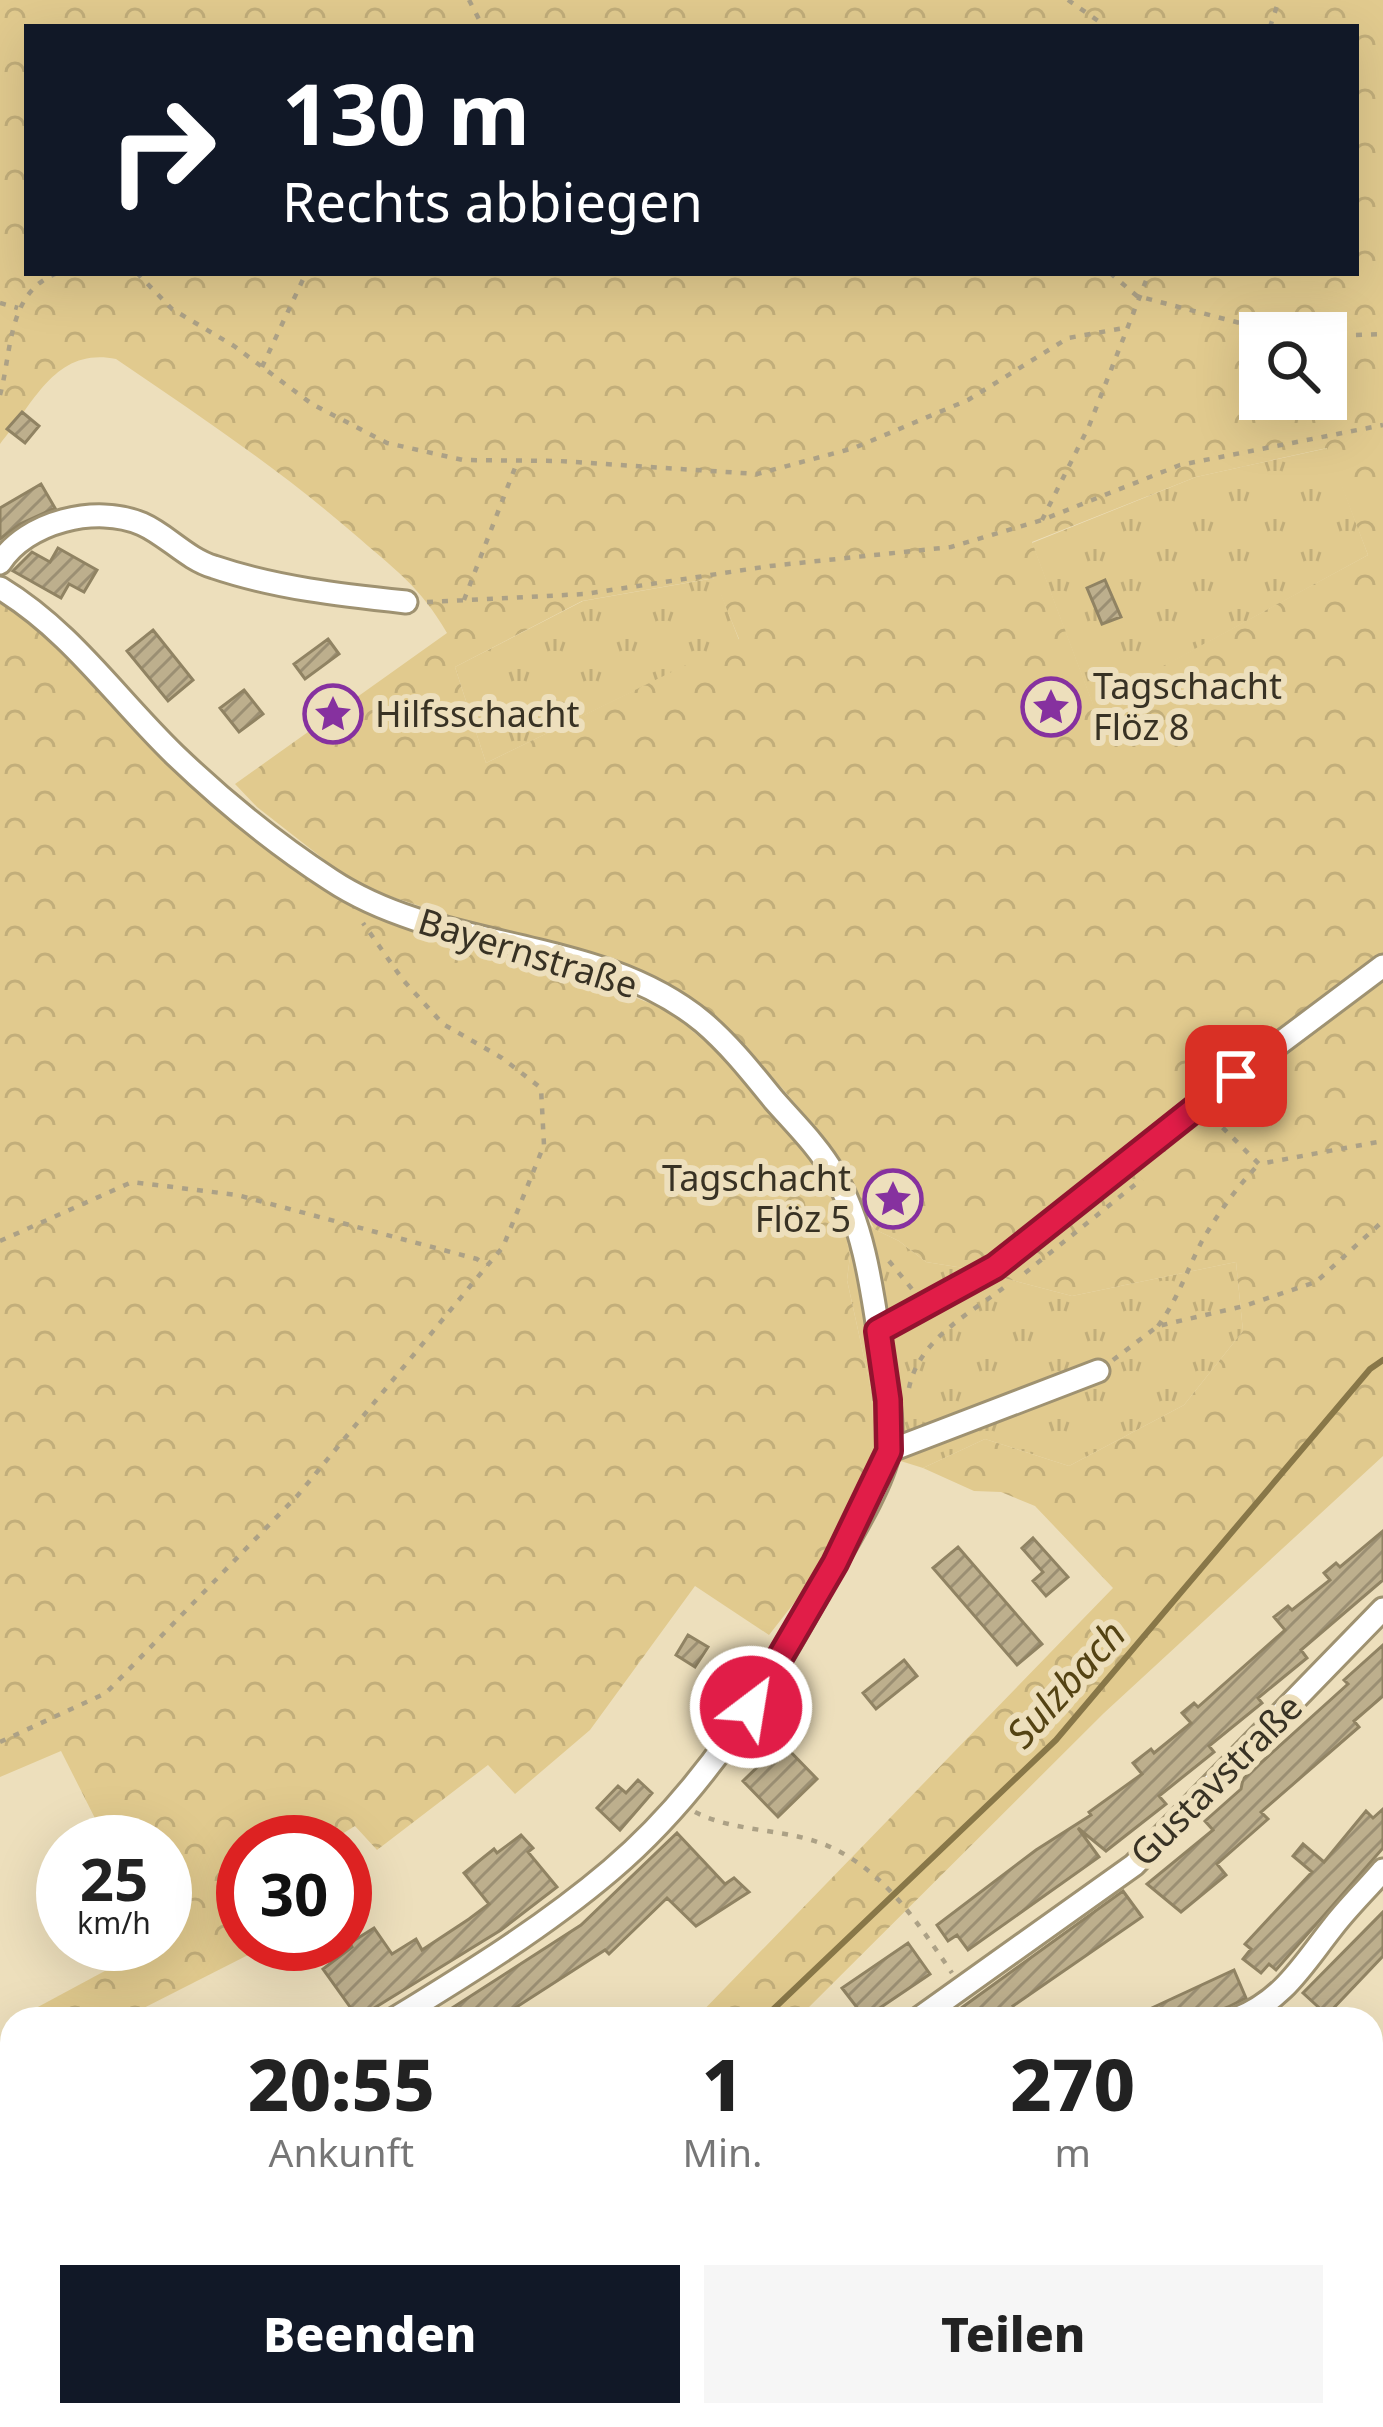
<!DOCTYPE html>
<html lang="de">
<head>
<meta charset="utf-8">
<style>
  :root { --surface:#fff; --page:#f6f6f6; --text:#222; --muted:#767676; --accent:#111827 }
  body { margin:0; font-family:"Noto Sans",sans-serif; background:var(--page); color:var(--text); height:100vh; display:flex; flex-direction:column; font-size:45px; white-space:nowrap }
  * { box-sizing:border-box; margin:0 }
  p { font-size:39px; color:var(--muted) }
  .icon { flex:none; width:66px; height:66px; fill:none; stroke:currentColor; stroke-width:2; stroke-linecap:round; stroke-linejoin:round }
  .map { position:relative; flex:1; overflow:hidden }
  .details { position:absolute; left:0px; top:2007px; width:1383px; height:420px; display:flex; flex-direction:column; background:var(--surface); border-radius:36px 36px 0 0; box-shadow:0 12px 48px #0002 }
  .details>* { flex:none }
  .top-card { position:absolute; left:24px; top:24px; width:1335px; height:252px; border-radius:0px; box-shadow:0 12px 48px #0002; background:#111827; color:#fff; overflow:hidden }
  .tools { position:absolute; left:1239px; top:312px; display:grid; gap:24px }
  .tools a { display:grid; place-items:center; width:108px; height:108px; border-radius:0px; background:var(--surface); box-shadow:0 12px 48px #0002; font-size:60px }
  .speed { position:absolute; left:36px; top:1815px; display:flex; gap:24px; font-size:60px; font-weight:700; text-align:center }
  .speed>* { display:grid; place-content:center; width:156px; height:156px; border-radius:50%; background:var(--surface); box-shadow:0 12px 48px #0002; line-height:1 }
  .speed small { font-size:30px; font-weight:400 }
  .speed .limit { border:18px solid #d22; background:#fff; color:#111 }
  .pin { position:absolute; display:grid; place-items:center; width:102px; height:102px; color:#fff; margin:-51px; border-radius:24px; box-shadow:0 6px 18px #0006 }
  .me { position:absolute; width:132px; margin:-66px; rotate:31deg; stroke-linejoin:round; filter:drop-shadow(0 0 9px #0008) }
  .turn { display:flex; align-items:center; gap:42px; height:252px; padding:0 60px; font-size:54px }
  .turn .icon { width:156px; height:156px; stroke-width:2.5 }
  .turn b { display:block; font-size:84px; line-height:102px }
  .eta { display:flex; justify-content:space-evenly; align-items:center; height:204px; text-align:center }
  .eta b { font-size:72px; font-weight:800; line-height:84px }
  .cta { display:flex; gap:24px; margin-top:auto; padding:24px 60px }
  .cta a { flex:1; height:138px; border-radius:0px; background:var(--accent); color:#fff; font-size:48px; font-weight:800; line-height:138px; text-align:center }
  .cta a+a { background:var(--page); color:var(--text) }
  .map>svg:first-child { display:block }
</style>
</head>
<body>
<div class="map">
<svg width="1383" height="2427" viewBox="0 0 1383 2427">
  <defs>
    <pattern id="grass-tufts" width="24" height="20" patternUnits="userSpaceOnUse" patternTransform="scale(3)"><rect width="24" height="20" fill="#e1ca8e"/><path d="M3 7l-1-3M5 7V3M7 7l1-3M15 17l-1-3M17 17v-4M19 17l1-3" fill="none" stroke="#c2ae7a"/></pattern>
    <pattern id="forest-crowns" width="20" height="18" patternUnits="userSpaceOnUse" patternTransform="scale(3)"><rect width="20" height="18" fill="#e1ca8e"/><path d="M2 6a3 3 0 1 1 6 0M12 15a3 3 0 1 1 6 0" fill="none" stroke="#c2ae7a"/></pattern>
    <pattern id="building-hatch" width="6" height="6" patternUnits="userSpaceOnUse" patternTransform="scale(3)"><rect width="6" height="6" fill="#bdaf8d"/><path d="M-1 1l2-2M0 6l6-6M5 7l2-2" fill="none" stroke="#9b8f73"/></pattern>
  </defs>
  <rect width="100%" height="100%" fill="#eddfbc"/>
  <path fill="url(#grass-tufts)" d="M1328 448 1368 555 1093 705 1032 543 1196 477Z
    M715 578 739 640 486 763 455 667 583 601Z
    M866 1220 874 1229 899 1241 926 1262 970 1269 1072 1296 1236 1262 1243 1331 1184 1405 1069 1466 985 1439 923 1468 875 1453 871 1389 847 1280 850 1256 844 1226Z"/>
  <path fill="url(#forest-crowns)" fill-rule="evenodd" d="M0 0H1383V1456L1104 1713 797 2019H695L1113 1588 1035 1506 1001 1492 974 1491 923 1468 985 1439 1069 1466 1184 1405 1243 1331 1236 1262 1072 1296 970 1269 926 1262 899 1241 874 1229 846 1168 826 1139 743 1043 679 989 565 945 481 926 371 890 335 868 257 807 235 784 447 633C420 586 393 568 353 533 279 469 197 414 116 359 55 347 35 402 0 444ZM27 27H1356V273H27ZM1260 333H1326V399H1260ZM1327 448 1368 555 1093 704 1032 542 1196 477ZM714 578 739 639 486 763 455 667 582 601Z
    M0 601 51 638 166 762 322 888 361 911 414 931 558 967 667 1010 726 1059 807 1153 825 1180 844 1226 850 1256 847 1280 871 1389 875 1453 837 1548 769 1635 695 1586 590 1730 515 1794 488 1765 377 1850 355 1826 329 1842H243V1944H270L122 2019H42L36 2008 155 1944H165V1842H140L135 1834 107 1842 61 1751 0 1777Z
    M126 2415H243L220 2427H104Z"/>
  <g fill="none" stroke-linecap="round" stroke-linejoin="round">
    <path stroke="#887748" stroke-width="6" d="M763 2019 1056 1740 1370 1369 1383 1360
      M140 2427 164 2415"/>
  </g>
  <path fill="url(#building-hatch)" stroke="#908363" stroke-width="3" d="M22 412 39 426 25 443 7 429Z
    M41 484 55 508 20 524 0 539V508Z
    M58 548 97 570 84 592 69 584 61 598 13 571 32 552 50 562Z
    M1105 580 1121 617 1102 624 1087 588Z
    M153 630 193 680 168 701 127 651Z
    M328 639 339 654 305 679 294 664Z
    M244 690 263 714 239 732 220 708Z
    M1383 1531V1580L1301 1650 1307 1658 1258 1698 1262 1703 1209 1746 1214 1752 1159 1796 1166 1804 1106 1851 1078 1828 1099 1857 968 1950 957 1935 948 1941 937 1925 1036 1850 1091 1815 1089 1812 1142 1774 1133 1763 1151 1749 1154 1753 1191 1723 1182 1713 1194 1703 1198 1707 1285 1630 1274 1617 1288 1606 1292 1610 1330 1580 1324 1573 1336 1563 1340 1567Z
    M1033 1538 1068 1577 1046 1596 1033 1581 1043 1572 1022 1548Z
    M958 1547 1042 1644 1017 1665 933 1568Z
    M688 1635 708 1647 695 1667 676 1655Z
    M1383 1645V1696L1354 1721 1359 1727 1261 1812 1268 1819 1217 1864 1226 1875 1181 1912 1147 1884 1213 1830 1205 1821 1241 1789 1243 1779 1348 1684 1344 1680Z
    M904 1660 917 1676 876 1709 863 1693Z
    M782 1743 817 1779 778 1817 743 1781Z
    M638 1780 652 1793 620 1830 597 1808 618 1786 626 1793Z
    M1383 1809V1848L1276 1970 1269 1964 1261 1973 1243 1959 1251 1949 1245 1944 1312 1872 1293 1856 1303 1844 1324 1862 1366 1811 1373 1818Z
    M677 1833 725 1884 734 1878 749 1892 696 1926 667 1898 609 1954 605 1950 498 2019H435L581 1925Z
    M521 1835 533 1848 528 1852 557 1887 501 1930 358 2018 323 1969 352 1947 350 1943 374 1928 392 1954 416 1939 422 1950 469 1919 489 1904 464 1873 494 1849 497 1853Z
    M1123 1891 1142 1917 1013 2006 1021 2019H946Z
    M1383 1912V1956L1327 2015 1303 1993Z
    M908 1943 930 1974 865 2018 842 1988Z
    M1234 1970 1246 1998 1228 2007 1200 2019H1128Z"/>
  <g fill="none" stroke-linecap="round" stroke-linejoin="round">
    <defs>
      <path id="minor" d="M0 563C26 522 96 504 142 524 167 535 187 559 214 567 276 588 341 595 406 602
        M0 588C71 631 116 698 175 755 222 800 277 845 331 880 443 954 598 935 703 1022 730 1045 752 1073 774 1100 795 1124 818 1146 834 1174 865 1226 873 1297 882 1356 886 1385 895 1422 889 1451 881 1490 843 1548 824 1583 767 1688 703 1792 611 1870 544 1927 469 1973 394 2019
        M878 1331 995 1267 1200 1103 1383 966
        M889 1451 1098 1371
        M918 2019 1134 1865 1383 1609
        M1236 2019C1283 2000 1302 1966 1332 1928 1347 1908 1366 1890 1383 1870
        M1371 2127 1383 2114
        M0 2267 12 2259
        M772 2427 796 2415
        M1080 2427 1092 2415"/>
      <path id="major" d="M1371 2397 1383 2384
        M1344 2427 1355 2415"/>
    </defs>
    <use href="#minor" stroke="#9f9271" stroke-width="27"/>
    <use href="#major" stroke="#fff" stroke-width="33"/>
    <path stroke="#aca186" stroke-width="4.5" stroke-dasharray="6 9" stroke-linecap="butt" d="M469 0 483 27
      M1068 0 1107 27
      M1270 27 1279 0
      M137 273 172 309 234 346 312 404 387 443 463 460 559 461 757 474 854 448 968 400 1068 338 1124 328
      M1110 273 1137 296 1278 333
      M0 303 18 308
      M1326 336 1383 334
      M262 367 306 273
      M0 395C12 352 7 291 58 273
      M1042 520 1089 426 1149 273
      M464 600 518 460
      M427 602 585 594 770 566 951 547 1042 520 1180 465 1383 425
      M1212 1117 1259 1164 1383 1141
      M0 1241 132 1182 237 1195 477 1259 486 1266
      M889 1261 912 1289
      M1025 1273 1142 1179
      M1158 1326C1178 1299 1187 1270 1202 1241 1218 1213 1237 1187 1259 1164
      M1113 1360 1158 1326 1244 1306 1316 1282 1383 1221
      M909 1388C919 1339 969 1314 1006 1286
      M0 1742 106 1693 298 1495 486 1267 503 1247 544 1145 541 1088 502 1058 443 1024 403 980 363 923
      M695 1812C728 1829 768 1829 804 1838 874 1855 914 1917 952 1973
      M1192 2415 1204 2427"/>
    <use href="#minor" stroke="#fff" stroke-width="21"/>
    <use href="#major" stroke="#e2c4ec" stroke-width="27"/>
  </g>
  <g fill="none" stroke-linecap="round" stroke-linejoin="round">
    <defs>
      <path id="route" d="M751 1707 835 1563 889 1451 888 1400 878 1331 995 1267 1236 1076"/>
    </defs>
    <use href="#route" stroke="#92132f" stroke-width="30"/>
    <use href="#route" stroke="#e11d48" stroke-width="21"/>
  </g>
  <defs>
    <symbol id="sight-ring" viewBox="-11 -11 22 22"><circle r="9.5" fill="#eddfbc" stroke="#86319f" stroke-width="1.5"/><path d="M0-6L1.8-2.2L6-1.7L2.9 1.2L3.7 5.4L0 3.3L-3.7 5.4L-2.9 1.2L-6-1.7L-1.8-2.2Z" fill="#86319f"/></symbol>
  </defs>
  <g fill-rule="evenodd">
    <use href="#sight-ring" x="1018" y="674" width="66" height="66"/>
    <use href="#sight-ring" x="300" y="681" width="66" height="66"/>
    <use href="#sight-ring" x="860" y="1166" width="66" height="66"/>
  </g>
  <g text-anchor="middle" stroke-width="12" stroke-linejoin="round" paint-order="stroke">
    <g font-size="36" fill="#383224" stroke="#eddfbc" text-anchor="start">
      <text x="1093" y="699">Tagschacht<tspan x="1093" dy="41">Flöz 8</tspan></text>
      <text x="375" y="727">Hilfsschacht</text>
      <text x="851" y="1191" text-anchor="end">Tagschacht<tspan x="851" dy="41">Flöz 5</tspan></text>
    </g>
    <g font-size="36" fill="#383224" stroke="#eddfbc">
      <text transform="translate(528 953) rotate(17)" y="13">Bayernstraße</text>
      <text transform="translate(1216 1780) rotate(-45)" y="13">Gustavstraße</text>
    </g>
    <g font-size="39" font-style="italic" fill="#544313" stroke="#eddfbc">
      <text transform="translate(1066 1684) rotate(-48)" y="14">Sulzbach</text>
    </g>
  </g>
</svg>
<div class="tools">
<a><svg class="icon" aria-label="search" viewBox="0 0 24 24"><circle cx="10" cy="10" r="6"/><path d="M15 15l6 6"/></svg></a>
</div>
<div class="speed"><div>25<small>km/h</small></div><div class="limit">30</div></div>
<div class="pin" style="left:1236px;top:1076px;background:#d93025"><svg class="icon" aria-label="arrive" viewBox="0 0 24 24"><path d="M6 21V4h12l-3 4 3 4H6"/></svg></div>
<svg class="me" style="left:751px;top:1707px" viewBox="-20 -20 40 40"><circle r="17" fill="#e11d48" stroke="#fff" stroke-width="3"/><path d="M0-11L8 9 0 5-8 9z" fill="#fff"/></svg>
<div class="top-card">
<div class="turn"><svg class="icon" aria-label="right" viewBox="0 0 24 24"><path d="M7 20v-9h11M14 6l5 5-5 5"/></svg><div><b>130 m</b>Rechts abbiegen</div></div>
</div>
<section class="details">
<div class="eta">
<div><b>20:55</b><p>Ankunft</p></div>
<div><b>1</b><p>Min.</p></div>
<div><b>270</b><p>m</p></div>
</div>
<div class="cta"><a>Beenden</a><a>Teilen</a></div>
</section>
</div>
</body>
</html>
